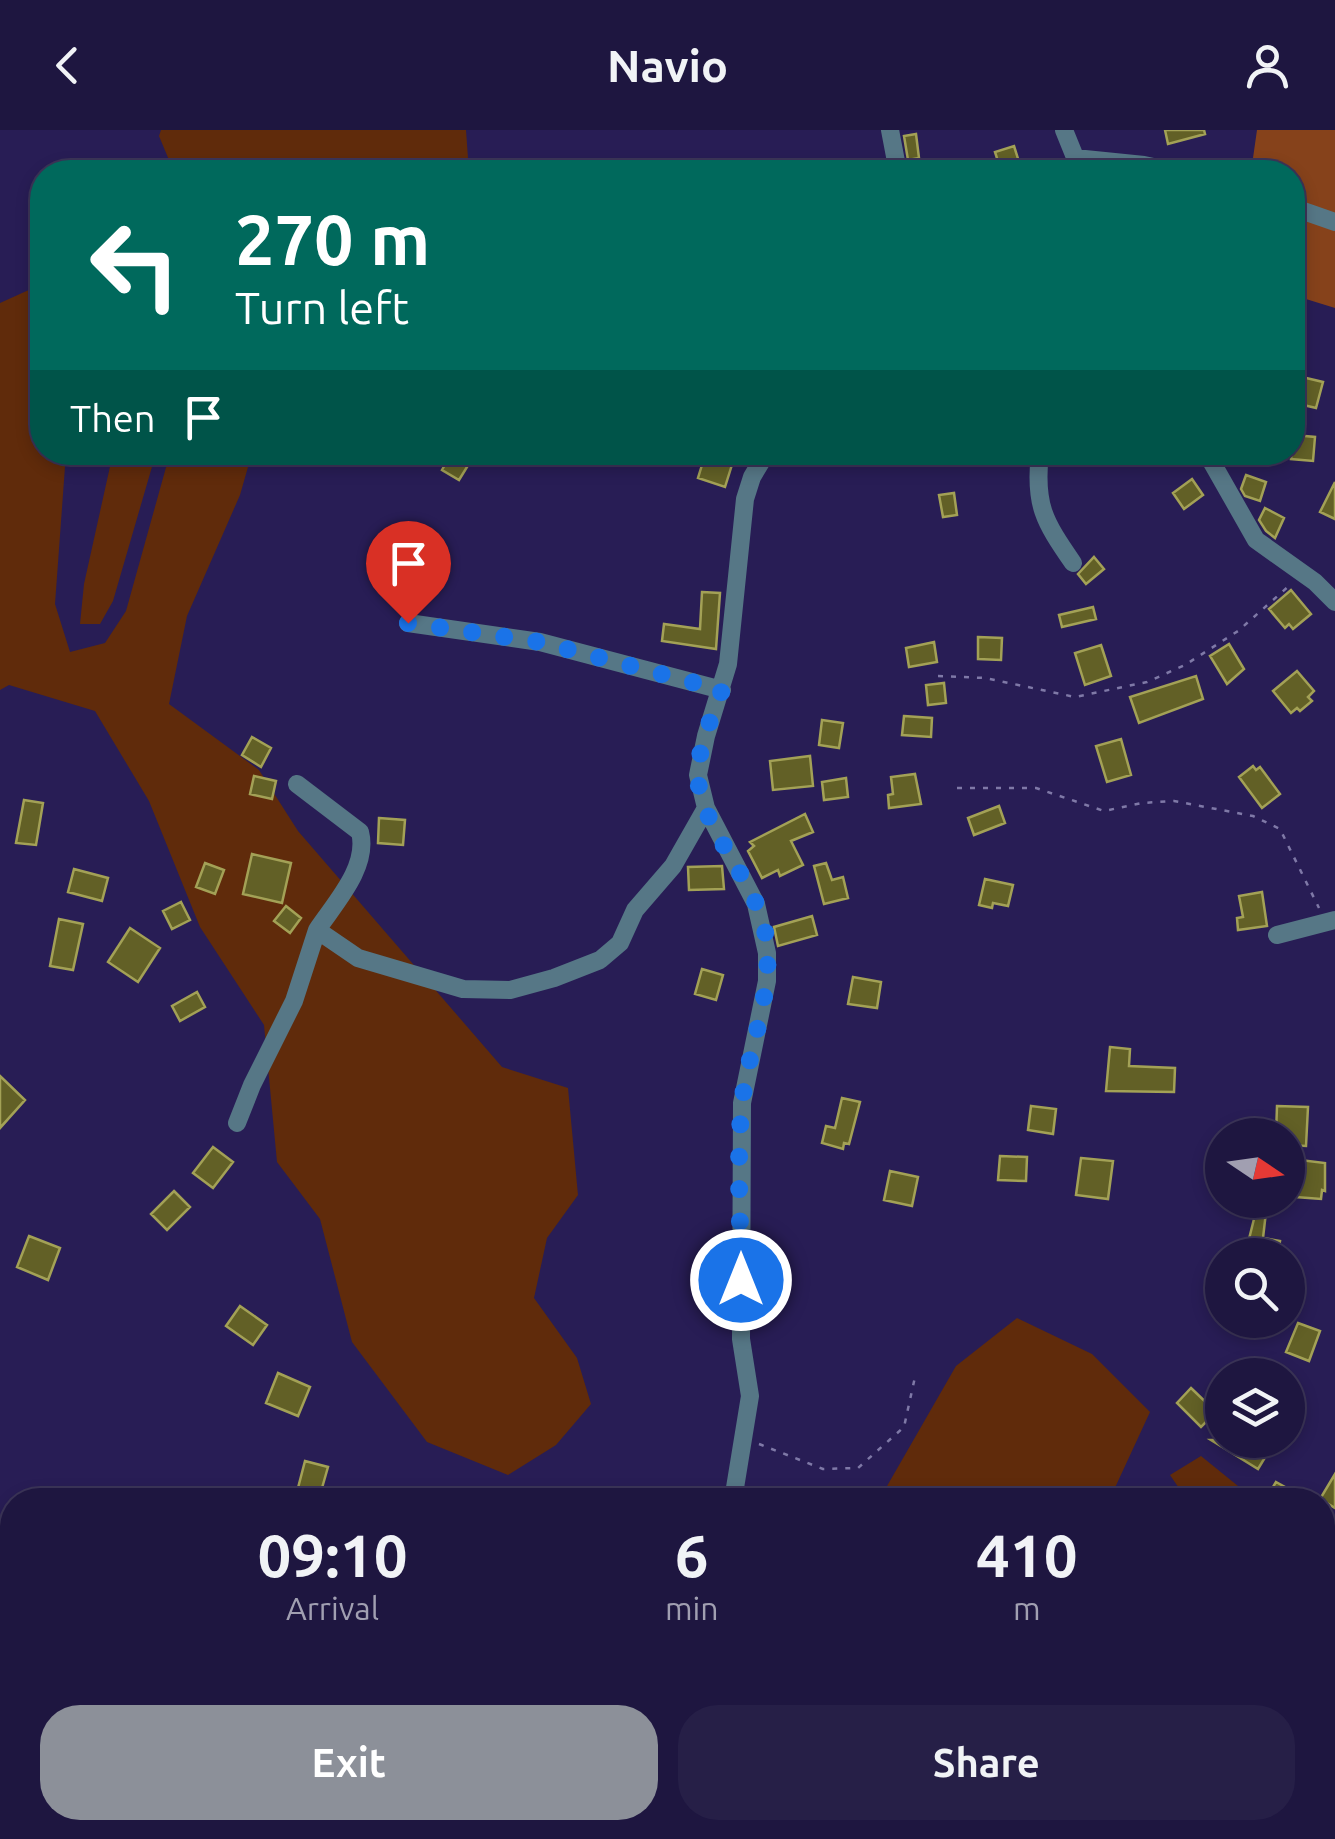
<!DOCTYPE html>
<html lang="en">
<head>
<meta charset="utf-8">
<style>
  :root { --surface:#1e1640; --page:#261f47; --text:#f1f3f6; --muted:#a19fb1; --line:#3c3559; --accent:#8c9099 }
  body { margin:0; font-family:Ubuntu,sans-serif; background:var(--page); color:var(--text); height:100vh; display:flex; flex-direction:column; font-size:38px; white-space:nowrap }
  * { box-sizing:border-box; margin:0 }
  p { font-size:32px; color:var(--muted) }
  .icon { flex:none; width:55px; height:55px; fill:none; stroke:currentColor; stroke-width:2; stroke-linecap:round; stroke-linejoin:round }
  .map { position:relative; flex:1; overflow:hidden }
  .drawer { position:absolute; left:0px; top:1358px; width:1335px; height:352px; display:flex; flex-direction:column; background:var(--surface); border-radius:40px 40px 0 0; box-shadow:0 5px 15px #0003,0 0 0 2px var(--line) }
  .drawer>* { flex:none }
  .hud { position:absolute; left:30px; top:30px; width:1275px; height:305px; border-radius:40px; box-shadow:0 5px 15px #0003,0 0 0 2px var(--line); background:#00695c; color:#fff; overflow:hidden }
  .needle { width:65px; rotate:103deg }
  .buttons { position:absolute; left:1205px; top:988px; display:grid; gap:20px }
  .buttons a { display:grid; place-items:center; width:100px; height:100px; border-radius:50%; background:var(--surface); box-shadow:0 5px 15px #0003,0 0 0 2px var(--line); font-size:50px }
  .pin { position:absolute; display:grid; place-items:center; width:85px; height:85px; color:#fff; margin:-102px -42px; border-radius:50% 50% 50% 0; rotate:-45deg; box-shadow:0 0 10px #0007 }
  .pin .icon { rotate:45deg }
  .me { position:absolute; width:110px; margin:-55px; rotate:0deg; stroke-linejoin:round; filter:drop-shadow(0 0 8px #0008) }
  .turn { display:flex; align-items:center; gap:35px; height:210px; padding:0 40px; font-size:45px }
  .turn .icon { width:130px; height:130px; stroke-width:2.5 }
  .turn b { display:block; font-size:70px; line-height:85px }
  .then { display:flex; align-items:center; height:95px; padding:0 40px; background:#0003; gap:20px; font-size:38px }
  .eta { display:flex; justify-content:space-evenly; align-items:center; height:170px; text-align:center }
  .eta b { font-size:60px; font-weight:700; line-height:70px }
  .button { display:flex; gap:20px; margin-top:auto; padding:20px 40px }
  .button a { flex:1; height:115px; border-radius:40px; background:var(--accent); color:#fff; font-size:40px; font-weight:700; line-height:115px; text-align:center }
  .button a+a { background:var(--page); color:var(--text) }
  header { display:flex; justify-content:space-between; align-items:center; height:130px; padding:0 40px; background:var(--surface); font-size:45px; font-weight:700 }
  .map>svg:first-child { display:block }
</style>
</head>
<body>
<header><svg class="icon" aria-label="back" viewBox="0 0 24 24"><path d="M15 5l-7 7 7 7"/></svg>Navio<svg class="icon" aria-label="person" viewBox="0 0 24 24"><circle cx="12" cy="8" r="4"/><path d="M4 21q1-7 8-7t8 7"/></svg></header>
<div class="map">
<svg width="1335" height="1709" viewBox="0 0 1335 1709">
  <rect width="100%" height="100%" fill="#281d55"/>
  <path fill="#602b0b" d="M161 0H466L469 42H174L159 6Z
    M42 154V322L66 323 55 474 70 522 105 513 126 481 170 323H252L240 365 187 486 169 574 259 640 298 701 502 937 568 958 578 1065 547 1108 534 1168 577 1228 591 1274 556 1315 508 1345 427 1312 352 1212 320 1089 277 1032 264 895 200 797 149 671 95 581 9 555 0 560V173Z
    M113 323H156L113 471 100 494H80L84 454Z
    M1017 1188 1092 1224 1150 1282 1113 1362 1067 1370H879L956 1236Z
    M1201 1326 1238 1356 1244 1370H1187L1170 1345Z
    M763 1698H1254L1248 1709H765Z"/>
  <path fill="#86421b" d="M1257 0H1335V178L1293 165 1292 42H1251Z"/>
  <path fill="#626026" stroke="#a3a156" stroke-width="2.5" d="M1165 0H1204L1205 4 1168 14Z
    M916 4 919 28 908 30 904 6Z
    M1014 16 1020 35 1001 41 995 22Z
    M1302 247 1323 252 1316 278 1295 273Z
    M1294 305 1315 307 1313 331 1291 329Z
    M452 322H461L472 329 459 350 442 340Z
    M706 322 735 325 725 357 698 348Z
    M1246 345 1266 352 1260 371 1245 366 1241 359Z
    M1192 349 1203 365 1184 379 1173 363Z
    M1335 352V389L1320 382Z
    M954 363 957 385 943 387 939 365Z
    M1265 378 1284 388 1275 408 1266 401 1259 390Z
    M1094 427 1104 439 1086 454 1078 444Z
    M1291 460 1311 484 1293 499 1289 494 1285 498 1269 479Z
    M702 462 720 463 716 519 662 511 664 494 700 499Z
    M1093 477 1096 489 1062 497 1059 485Z
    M978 507 1002 508 1001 530 978 529Z
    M934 512 937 532 909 537 906 518Z
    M1229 514 1244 539 1227 554 1210 526Z
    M1101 515 1111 546 1085 555 1075 523Z
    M1297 541 1314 561 1308 567 1312 571 1300 581 1297 578 1291 583 1273 561Z
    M1196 546 1203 569 1139 593 1130 567Z
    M944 553 946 573 928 575 926 555Z
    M904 586 932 588 931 607 902 605Z
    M822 590 843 593 839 618 819 615Z
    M252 607 271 618 261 637 242 625Z
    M1121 609 1131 645 1107 652 1096 616Z
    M810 626 813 656 773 660 770 631Z
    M1253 636 1256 640 1260 637 1280 664 1262 678 1239 647Z
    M915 644 921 674 889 678 888 665 893 664 891 647Z
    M254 646 276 651 272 669 250 664Z
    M846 648 848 667 824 670 822 652Z
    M24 670 43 673 36 715 16 713Z
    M999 676 1005 693 974 705 968 688Z
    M805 684 813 702 791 711 803 735 780 746 778 740 762 748 748 721 754 716 750 712Z
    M379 688 405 690 403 715 378 713Z
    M252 724 291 733 282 773 243 764Z
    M205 733 224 740 215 764 196 757Z
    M826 733 832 750 843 747 848 768 824 774 814 736Z
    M722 736 724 759 689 760 688 737Z
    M74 739 108 748 102 771 68 762Z
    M985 749 1013 755 1008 776 993 773 992 778 979 775Z
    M1262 762 1267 796 1238 800 1237 788 1243 787 1239 766Z
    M181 772 190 790 172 799 163 781Z
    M286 776 301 788 290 803 274 791Z
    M812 786 817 805 778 816 774 797Z
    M59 789 83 794 73 840 50 836Z
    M130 798 160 818 138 852 108 832Z
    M702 839 723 845 716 870 695 864Z
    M853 847 881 852 877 878 848 874Z
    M197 862 205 877 180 891 172 876Z
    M1110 917 1130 919 1129 936 1175 938 1174 962 1106 961Z
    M0 946 25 970 0 998Z
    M842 968 860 972 849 1014 844 1013 843 1019 822 1013 826 996 835 998Z
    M1031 976 1056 979 1053 1004 1028 1000Z
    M1277 976 1308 977 1306 1016 1288 1015V1005H1276Z
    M213 1017 233 1032 213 1058 193 1043Z
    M1000 1026 1027 1027 1026 1051 998 1050Z
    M1081 1028 1113 1031 1108 1069 1076 1065Z
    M1300 1030 1325 1033V1061L1322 1060 1321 1069 1296 1067Z
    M890 1041 918 1047 912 1076 884 1070Z
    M174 1061 190 1077 167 1100 151 1084Z
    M1256 1081 1266 1082 1263 1108 1280 1111 1278 1125H1245Z
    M29 1106 60 1118 48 1150 17 1137Z
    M240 1176 267 1195 253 1215 226 1196Z
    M1298 1193 1320 1201 1309 1231 1286 1222Z
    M278 1243 310 1257 298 1286 266 1273Z
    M1191 1258 1216 1282 1201 1297 1177 1273Z
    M1211 1310H1251L1269 1321 1258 1339Z
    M305 1331 328 1337 320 1365 298 1358Z
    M1335 1344V1378L1320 1369Z
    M1276 1352 1294 1362 1289 1370H1265Z"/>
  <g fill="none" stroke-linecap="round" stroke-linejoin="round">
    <path stroke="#7f79a7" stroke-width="2.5" stroke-dasharray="5 8" stroke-linecap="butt" d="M938 546 985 548 1075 567 1147 552 1185 535 1238 501 1290 455
      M957 658H1036L1104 681 1142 673 1174 671 1253 686 1280 699 1319 778
      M759 1314 823 1339 858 1338 904 1297 915 1247"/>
    <path stroke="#567786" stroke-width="18" d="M890 0 898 42
      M1064 0 1081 42
      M1075 28 1144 35 1177 42
      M1292 77 1335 92
      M1040 322C1034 375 1044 391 1073 433
      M1206 322 1256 410 1315 452 1335 472
      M408 493 540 512 722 560
      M297 654 360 702C369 737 335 773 317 800L358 828 463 859 510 860 554 848 600 830 620 813 635 780 673 736 706 678
      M1277 805 1335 790
      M237 993 252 955 294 871 317 800
      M733 1370 750 1266 741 1209 742 973 767 851V823L756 774 706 678 698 645 706 606 728 534 745 369 752 347 767 322
      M746 1698 748 1709"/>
  </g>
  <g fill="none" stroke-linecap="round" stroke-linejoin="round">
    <path stroke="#1a73e8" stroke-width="18" stroke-dasharray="0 32.4" d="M408 493 540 512 722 560C712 587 697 619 698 648 701 698 755 750 765 801 776 859 748 917 742 974 736 1032 741 1092 741 1150"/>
  </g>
</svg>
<div class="buttons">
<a><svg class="needle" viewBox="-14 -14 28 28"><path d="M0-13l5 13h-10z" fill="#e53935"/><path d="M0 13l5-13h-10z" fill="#a19fb1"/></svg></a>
<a><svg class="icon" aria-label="search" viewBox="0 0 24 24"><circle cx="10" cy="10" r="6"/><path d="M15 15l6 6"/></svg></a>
<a><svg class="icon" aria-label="layers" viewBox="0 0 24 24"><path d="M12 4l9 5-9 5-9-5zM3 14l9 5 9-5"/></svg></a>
</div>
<div class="pin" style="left:408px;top:493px;background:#d93025"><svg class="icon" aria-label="arrive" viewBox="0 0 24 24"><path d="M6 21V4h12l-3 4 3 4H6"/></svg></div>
<svg class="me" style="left:741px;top:1150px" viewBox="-20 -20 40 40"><circle r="17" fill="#1a73e8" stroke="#fff" stroke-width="3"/><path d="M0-11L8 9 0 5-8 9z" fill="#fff"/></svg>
<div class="hud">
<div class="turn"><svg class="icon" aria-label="left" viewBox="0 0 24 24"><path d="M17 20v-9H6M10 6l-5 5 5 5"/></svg><div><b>270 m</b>Turn left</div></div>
<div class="then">Then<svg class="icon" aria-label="arrive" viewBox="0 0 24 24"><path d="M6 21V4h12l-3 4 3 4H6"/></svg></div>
</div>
<section class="drawer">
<div class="eta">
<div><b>09:10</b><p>Arrival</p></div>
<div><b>6</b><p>min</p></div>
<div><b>410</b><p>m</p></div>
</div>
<div class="button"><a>Exit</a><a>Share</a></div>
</section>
</div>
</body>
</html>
